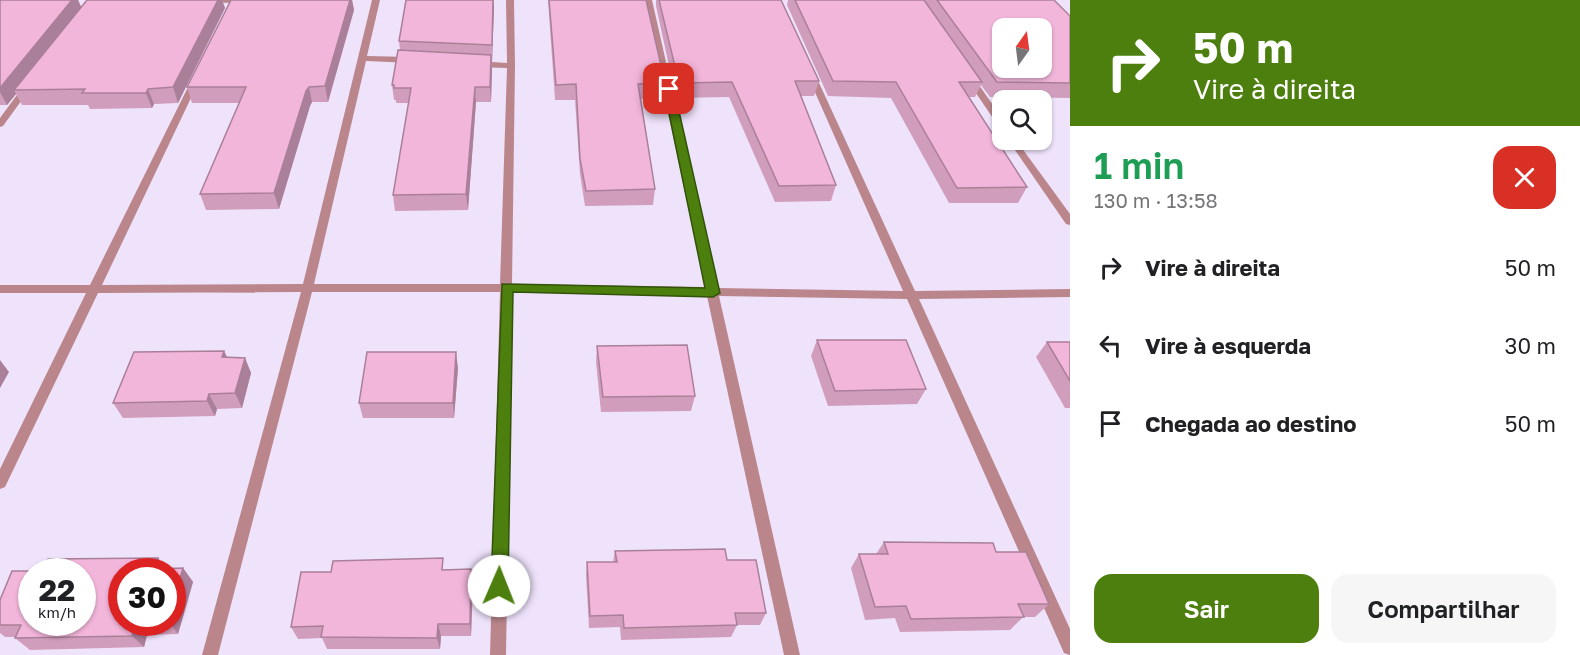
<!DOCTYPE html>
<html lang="pt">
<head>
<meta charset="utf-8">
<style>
  :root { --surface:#fff; --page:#f6f6f6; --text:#202124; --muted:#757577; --accent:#4d7f0e }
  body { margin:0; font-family:"Golos Text",sans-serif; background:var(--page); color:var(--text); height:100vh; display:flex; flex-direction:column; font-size:22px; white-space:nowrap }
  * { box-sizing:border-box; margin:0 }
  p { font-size:20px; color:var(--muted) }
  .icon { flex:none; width:33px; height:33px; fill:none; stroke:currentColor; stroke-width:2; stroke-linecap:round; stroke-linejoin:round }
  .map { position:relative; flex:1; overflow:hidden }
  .drawer { display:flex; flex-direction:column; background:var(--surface); width:510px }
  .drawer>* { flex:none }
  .hud { background:#4d7f0e; color:#fff; overflow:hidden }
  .needle { width:39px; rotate:14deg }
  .tools { position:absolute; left:992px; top:18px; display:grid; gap:12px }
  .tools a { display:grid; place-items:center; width:60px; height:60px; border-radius:12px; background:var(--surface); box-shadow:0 2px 4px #0004; font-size:30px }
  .speed { position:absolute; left:18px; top:558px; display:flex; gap:12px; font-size:30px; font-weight:700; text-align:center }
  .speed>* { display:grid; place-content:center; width:78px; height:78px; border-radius:50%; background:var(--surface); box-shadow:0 2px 4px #0004; line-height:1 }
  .speed small { font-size:15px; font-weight:400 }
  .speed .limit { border:9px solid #d22; background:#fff; color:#111 }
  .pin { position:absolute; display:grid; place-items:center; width:51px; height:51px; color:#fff; margin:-26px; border-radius:12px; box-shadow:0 3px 9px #0006 }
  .me { position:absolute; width:66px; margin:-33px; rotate:1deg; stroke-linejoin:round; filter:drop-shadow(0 0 4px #0008) }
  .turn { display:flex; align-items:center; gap:21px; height:126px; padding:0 24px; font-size:27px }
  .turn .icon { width:78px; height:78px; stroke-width:2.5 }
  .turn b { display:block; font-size:42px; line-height:51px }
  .round { display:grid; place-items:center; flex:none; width:63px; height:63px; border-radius:18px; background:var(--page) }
  .overview { display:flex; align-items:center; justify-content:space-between; height:102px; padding:0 24px }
  h1 { font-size:36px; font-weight:600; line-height:45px; color:#1e9e55 }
  .cta { display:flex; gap:12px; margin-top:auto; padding:12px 24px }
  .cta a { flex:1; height:69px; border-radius:18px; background:var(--accent); color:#fff; font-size:24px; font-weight:600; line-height:69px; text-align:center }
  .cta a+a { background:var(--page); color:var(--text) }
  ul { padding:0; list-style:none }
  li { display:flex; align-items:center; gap:18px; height:78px; padding:0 24px }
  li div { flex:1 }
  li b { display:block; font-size:22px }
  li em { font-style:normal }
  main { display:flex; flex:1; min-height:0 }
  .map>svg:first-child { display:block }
</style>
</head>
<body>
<main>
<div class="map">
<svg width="1070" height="655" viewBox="0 0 1070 655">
  <rect width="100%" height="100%" fill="#efe3fc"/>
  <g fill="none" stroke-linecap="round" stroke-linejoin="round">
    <path fill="#ba868c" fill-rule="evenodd" d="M193 0H238L239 1 235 3 197 2Z
      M372 0H380L367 56 412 57 416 60 412 63 366 61 314 284H500L507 68 477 67 473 64 477 61 507 63 506 0H514L515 66 512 284 705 287 644 0H652L717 288 903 291 806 72 810 69 814 72 915 291 1070 289V297L919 299 1070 629V655L1064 653 907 299 719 296 800 655H784L707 296 512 292 506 655H490L500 292H312L218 655H202L301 292 98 293 5 487 0 489V469L86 293H0V285H90L192 79 196 76 200 79 102 285 303 284Z
      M969 74 972 75 1002 118V128L999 127 965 77Z
      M28 83 32 86 3 126 0 127V118L25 84Z
      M1008 140H1016L1070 214V225L1066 224Z"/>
  </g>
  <path fill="#d19dbc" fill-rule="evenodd" d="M0 0H78L81 7 87 0H222L225 8 178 103 154 104 152 108 90 109 88 105H22L16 94 7 105H0Z
    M231 0H352L354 10 328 102H312L310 106 279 209 206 210 200 194 239 103H192L187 87Z
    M406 0H494L491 102H476L468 210 395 211 393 195 409 103H396V100H394L392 85 400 50 399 41Z
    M548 0H646L665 83 663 98 641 99 655 189 653 205 585 206 580 174 575 100H555Z
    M656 0H781L819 81 814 96H801L836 185 831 201 775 202 729 97 676 98 656 6Z
    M788 0H924L925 1V0H1054L1070 16V98L990 97 981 85 975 97H968L1027 187 1018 203H949L891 98 828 96 787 5Z
    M817 340 926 389 917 404 828 406 811 356Z
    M1047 342H1070V408H1065L1036 357Z
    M597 346 695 396 691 411 601 412 596 362Z
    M224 351 227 357 245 358 251 373 242 408 217 409 215 416 123 418 113 403Z
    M458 368 454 418H363L359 403Z
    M884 542 996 552 1049 604 1035 617H1023L1010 630 900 632 895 618 865 620 851 568 859 554H876Z
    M615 551 727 560 766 613 760 625H737L731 637 621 640 620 627 589 628 586 575 587 562H613Z
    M158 558 166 569 183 568 193 582 178 634 147 635 144 647 30 650 15 638V637H5L0 633V600L12 571H42L48 559ZM32 572H82V622H32ZM122 572H172V622H122Z
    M445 570 473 582 471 636H441L440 649H327L322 638 298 639 291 627Z"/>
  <path fill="#aa7f99" d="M72 0H78L82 9 14 90 16 94 7 105 0 92V88Z
    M218 0H222L225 8 178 103 173 87Z
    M350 0H352L354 10 328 102 325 86Z
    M493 0 494 8 492 60V45Z
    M491 55 492 70 491 102 490 87Z
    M309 87 312 102 310 106 279 209 274 193 306 91Z
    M475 87 476 102 468 210 466 194Z
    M148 89 154 104 152 108 146 93Z
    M224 351 231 366 222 357Z
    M456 352 458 368 454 418 453 403Z
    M245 358 251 373 242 408 235 393Z
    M0 360 9 372 0 388Z
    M209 394 217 409 215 416 207 401Z
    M158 558 168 571 154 569Z
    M183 568 193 582 178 634 169 622H172V606Z
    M471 569 473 582 471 636 470 624Z
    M136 623 147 635 144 647 132 636Z
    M438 624 441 636 440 649 437 638Z"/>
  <path fill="#f3b6db" stroke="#aa7f99" stroke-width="1.5" fill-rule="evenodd" d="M0 0H72L0 88Z
    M87 0H218L173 87 148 89 146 93H82L85 89 14 90Z
    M231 0H350L325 86 309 87 306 91 274 193 200 194 246 87H187Z
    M406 0H493L492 45 399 41Z
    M549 0H646L665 83 638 84 655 189 586 191 580 159 576 84 556 85Z
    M659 0H781L819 81H795L836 185 779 186 732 82 679 83Z
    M795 0H924L982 82H959L1027 187 957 188 896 82 833 81Z
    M937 0H1054L1070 16V83L997 82ZM1002 28H1041V68H1002Z
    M398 50 491 55 490 87H475L466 194 393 195 411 88H394V85H392Z
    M817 340H906L926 389 835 391Z
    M1047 342H1070V381Z
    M687 345 695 396 603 397 597 346Z
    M224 351 222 357 245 358 235 393 209 394 207 401 113 403 134 352Z
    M367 352H456L453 403H359Z
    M884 542 993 543 996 552H1026L1049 604H1018L1024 617 911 619 906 606 875 607 859 554H888Z
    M725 549 727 560H756L766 613H735L737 625 624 628 623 615 590 616 587 562H617L615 551Z
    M158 558 154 569 183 568 172 606V572H122V622H152L136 623 132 636 15 638 21 625H0V600L12 571H42L48 559ZM32 572H82V622H32Z
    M443 558 442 570 471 569 470 624H438L437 638 321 637 323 626 291 627 301 572H331L333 561Z"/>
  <path fill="#4d7f0e" stroke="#325309" stroke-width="1.5" d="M669 86 674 89 720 293 713 297 513 292 508 586 506 592 499 595 493 592 491 586 502 284 705 288 664 89Z"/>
</svg>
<div class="tools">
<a><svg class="needle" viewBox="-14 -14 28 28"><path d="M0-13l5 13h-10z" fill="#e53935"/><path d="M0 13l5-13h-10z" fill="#757577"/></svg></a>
<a><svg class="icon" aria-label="search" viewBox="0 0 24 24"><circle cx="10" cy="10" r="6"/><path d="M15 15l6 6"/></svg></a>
</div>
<div class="speed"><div>22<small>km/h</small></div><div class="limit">30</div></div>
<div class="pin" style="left:669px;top:89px;background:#d93025"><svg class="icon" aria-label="arrive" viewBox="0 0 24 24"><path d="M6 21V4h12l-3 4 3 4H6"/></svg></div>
<svg class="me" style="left:499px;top:586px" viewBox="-20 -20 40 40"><circle r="19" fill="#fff"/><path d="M0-13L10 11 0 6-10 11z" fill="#4d7f0e"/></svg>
</div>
<section class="drawer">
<div class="hud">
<div class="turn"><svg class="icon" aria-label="right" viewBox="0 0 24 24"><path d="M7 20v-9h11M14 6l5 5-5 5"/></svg><div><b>50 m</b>Vire à direita</div></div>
</div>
<div class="overview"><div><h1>1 min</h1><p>130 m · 13:58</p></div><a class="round" style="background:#d93025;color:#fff"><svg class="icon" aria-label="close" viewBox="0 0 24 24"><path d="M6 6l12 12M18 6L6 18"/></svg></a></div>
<ul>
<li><svg class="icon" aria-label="right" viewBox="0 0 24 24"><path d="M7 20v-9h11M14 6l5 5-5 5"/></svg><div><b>Vire à direita</b></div><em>50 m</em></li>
<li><svg class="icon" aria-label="left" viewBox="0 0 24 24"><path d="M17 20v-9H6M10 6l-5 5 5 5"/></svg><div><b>Vire à esquerda</b></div><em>30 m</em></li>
<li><svg class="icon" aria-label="arrive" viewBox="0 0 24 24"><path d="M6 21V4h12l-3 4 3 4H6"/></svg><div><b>Chegada ao destino</b></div><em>50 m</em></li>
</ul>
<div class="cta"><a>Sair</a><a>Compartilhar</a></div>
</section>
</main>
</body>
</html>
